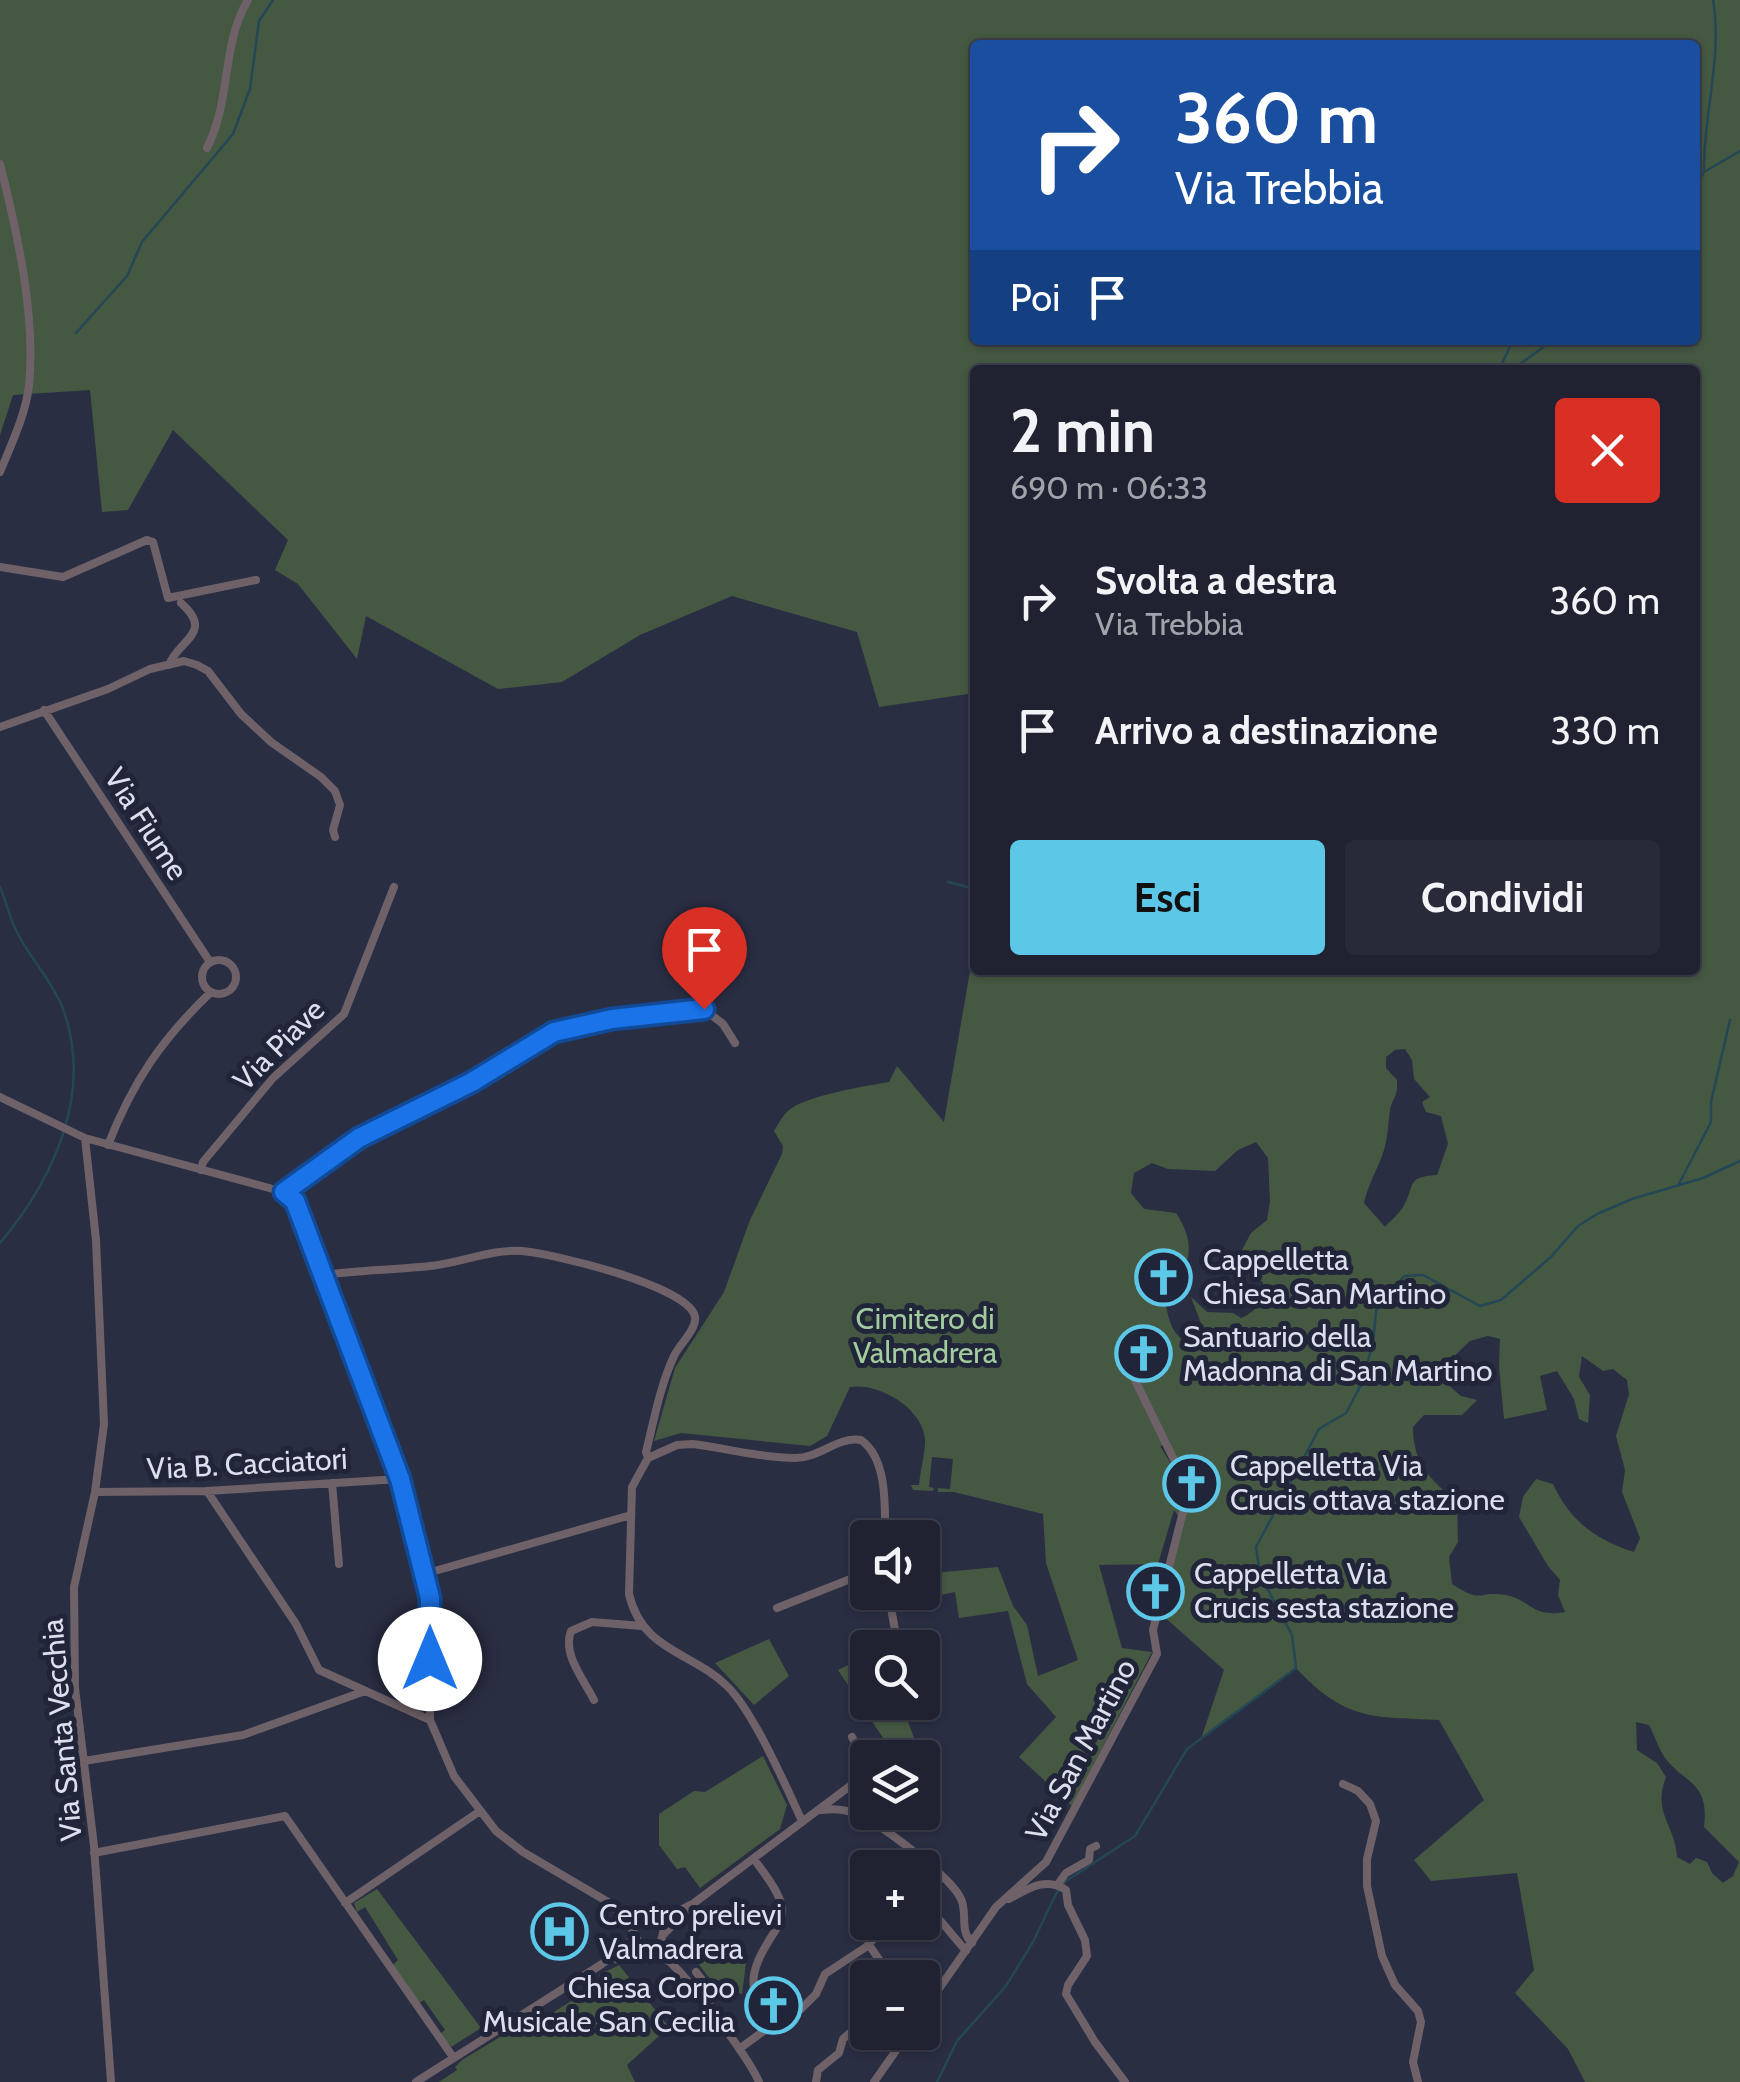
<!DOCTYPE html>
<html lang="it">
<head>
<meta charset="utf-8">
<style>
  :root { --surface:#202232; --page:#282a3a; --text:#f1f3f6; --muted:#a2a4ac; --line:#3d3f4d; --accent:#5dc7e8 }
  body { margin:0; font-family:Cabin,sans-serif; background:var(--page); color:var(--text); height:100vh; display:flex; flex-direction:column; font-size:38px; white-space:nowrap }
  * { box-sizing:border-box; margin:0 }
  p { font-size:32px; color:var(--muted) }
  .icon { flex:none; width:55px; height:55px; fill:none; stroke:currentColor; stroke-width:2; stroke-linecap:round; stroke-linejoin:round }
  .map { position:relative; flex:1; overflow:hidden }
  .details { position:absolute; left:970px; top:365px; width:730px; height:610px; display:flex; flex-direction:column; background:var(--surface); border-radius:10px; box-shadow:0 2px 8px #0004,0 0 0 2px var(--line) }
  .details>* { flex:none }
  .guide { position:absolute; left:970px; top:40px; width:730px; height:305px; border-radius:10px; box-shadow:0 2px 8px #0004,0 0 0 2px var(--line); background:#1a4fa0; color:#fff; overflow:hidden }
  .controls { position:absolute; left:850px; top:1520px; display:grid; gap:20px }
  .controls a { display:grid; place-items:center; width:90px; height:90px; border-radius:10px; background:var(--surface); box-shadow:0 2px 8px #0004,0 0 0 2px var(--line); font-size:50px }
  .pin { position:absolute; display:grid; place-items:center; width:85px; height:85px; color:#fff; margin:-102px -42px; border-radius:50% 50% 50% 0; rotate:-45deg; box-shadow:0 0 10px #0007 }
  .pin .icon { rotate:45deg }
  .me { position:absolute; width:110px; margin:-55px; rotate:0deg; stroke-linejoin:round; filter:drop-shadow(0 0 8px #0008) }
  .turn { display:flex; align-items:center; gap:35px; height:210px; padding:0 40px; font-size:45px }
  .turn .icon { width:130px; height:130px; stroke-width:2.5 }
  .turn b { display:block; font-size:70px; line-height:85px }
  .then { display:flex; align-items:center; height:95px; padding:0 40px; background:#0003; gap:20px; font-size:38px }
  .round { display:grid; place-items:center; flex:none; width:105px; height:105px; border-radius:10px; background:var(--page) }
  .summary { display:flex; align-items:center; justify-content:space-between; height:170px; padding:0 40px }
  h1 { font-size:60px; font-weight:700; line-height:75px }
  .primary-button { display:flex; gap:20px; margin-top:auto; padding:20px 40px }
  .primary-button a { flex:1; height:115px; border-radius:10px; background:var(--accent); color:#111; font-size:40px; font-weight:700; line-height:115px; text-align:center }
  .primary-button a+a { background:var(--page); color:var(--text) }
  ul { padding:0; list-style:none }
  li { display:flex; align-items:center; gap:30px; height:130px; padding:0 40px }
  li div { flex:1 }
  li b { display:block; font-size:38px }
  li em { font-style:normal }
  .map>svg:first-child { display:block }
</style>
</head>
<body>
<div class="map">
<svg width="1740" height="2082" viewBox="0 0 1740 2082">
  <rect width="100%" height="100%" fill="#2a2e43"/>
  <path fill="#455842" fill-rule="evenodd" d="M0 0H1740V2082H1585L1568 2049 1515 1993 1534 1970 1517 1873 1431 1881 1414 1860 1484 1800 1439 1720C1373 1717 1345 1721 1296 1668 1265 1694 1230 1712 1201 1739L1224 1670 1161 1614 1190 1493 1189 1475 1165 1445 1160 1446C1176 1470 1184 1489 1179 1517L1174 1510 1158 1564 1099 1565 1122 1648 1152 1652 1072 1806 1019 1757 1056 1717 1027 1684 1008 1611 959 1618 955 1592 895 1604 892 1593 922 1592 923 1574 998 1567 1013 1606 1027 1625 1038 1676 1078 1660 1046 1563 1043 1514 954 1492H938V1488L950 1489 953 1459 932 1457 929 1487 934 1488 933 1491 913 1490 911 1485H919C920 1471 924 1458 925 1445 928 1410 879 1382 850 1387L827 1436 810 1446 681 1433 654 1441 675 1368 724 1292 750 1220 782 1154 783 1146 774 1131C778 1125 782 1116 788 1111 804 1096 865 1086 889 1082L897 1066 944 1122 975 942V970H1695V370H975V693L879 707 857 632 732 596 640 635 562 682 498 689 366 616 357 659 298 584 275 570 288 540 173 430 128 510 102 512 90 390 13 395 0 435ZM975 45H1695V340H975ZM1405 1049 1412 1060 1414 1079 1430 1097 1422 1102 1426 1112 1441 1116 1448 1144 1437 1175C1404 1177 1416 1186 1403 1207 1399 1214 1390 1221 1385 1227L1364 1203C1368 1184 1378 1169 1384 1150 1388 1137 1388 1124 1390 1110 1392 1098 1398 1099 1397 1080L1386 1068V1057L1395 1050ZM1256 1142 1268 1158 1270 1201 1267 1220 1251 1233 1233 1267 1263 1282C1262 1300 1258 1311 1241 1318L1233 1313 1207 1312 1191 1297 1205 1334 1204 1351C1175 1342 1168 1326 1165 1296 1190 1268 1198 1246 1176 1213L1144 1209 1131 1193 1134 1173 1152 1163 1168 1169 1215 1171 1238 1150ZM1488 1336 1500 1339 1499 1367 1504 1419 1547 1410 1540 1376 1557 1371 1574 1399 1579 1419 1588 1423 1590 1395 1579 1377 1582 1356 1603 1371 1613 1369 1627 1380 1629 1394 1616 1436 1625 1470 1622 1492 1640 1538 1634 1552C1596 1540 1570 1521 1553 1484L1536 1479 1523 1497 1519 1517 1548 1566 1560 1580 1558 1595 1565 1612C1531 1618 1532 1600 1505 1595 1476 1590 1484 1605 1452 1584L1449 1557 1458 1542 1457 1502C1430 1479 1413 1464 1413 1427L1424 1415H1462L1477 1400 1461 1396 1446 1383 1448 1362 1470 1341ZM1636 1722 1649 1725C1654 1735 1658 1746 1663 1755 1682 1784 1710 1779 1704 1827L1739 1862 1733 1876 1723 1883 1712 1873 1707 1862 1696 1858 1690 1864 1677 1857C1675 1824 1652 1813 1666 1777L1657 1763 1637 1750Z
    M769 1639 789 1676 754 1705 715 1663Z
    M867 1656 868 1702 901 1703 921 1757H883L891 1750 838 1670Z
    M763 1756 787 1805 780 1829 700 1888 685 1867 677 1869 659 1845V1814L694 1791 705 1792Z
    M377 1889 481 2028 451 2047 440 2034 445 2030 424 2000 419 2003 393 1965 398 1960 365 1907 357 1912 354 1903Z
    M719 1949 746 1963 742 1994 737 1992 726 2000 697 1962Z
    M619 1965 669 2027 627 2065 635 2082H439L457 2070 455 2067 462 2060 520 2025 524 2031 601 1982 599 1975Z"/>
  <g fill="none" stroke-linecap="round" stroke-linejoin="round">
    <path stroke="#244756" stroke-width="2.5" d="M1704 172C1703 115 1723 56 1713 0
      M1695 188 1704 172 1740 151
      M76 333 127 276 142 242 233 134 250 89 259 21 273 0
      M1499 370 1513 340
      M1512 370 1553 340
      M948 882 975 889
      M0 887C6 901 9 917 16 930 29 958 52 980 63 1009 94 1093 53 1180 0 1243
      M1679 1184 1711 1122V1102L1730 1020
      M937 2082 957 2041 1006 1986 1033 1942 1056 1894 1066 1881 1135 1836 1187 1749 1296 1668 1292 1635 1260 1575 1256 1547 1319 1429 1346 1413 1362 1383 1373 1342 1377 1303 1405 1276 1423 1275 1480 1306 1501 1300 1551 1257 1578 1226 1597 1214 1632 1199 1703 1178 1740 1161"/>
    <path stroke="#6e6268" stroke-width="8" d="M207 148C232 98 221 45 248 0
      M0 164C17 231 36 316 29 385 26 414 11 445 0 472
      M0 567 63 577 147 540 153 542 168 598 256 580
      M169 665C178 640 215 633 181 603
      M44 710 210 962
      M0 727 108 689 150 669 184 661 197 665 208 671 241 714 271 742 321 777 335 791 340 805 333 830 335 837
      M202 977a17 17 0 1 1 34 0a17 17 0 1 1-34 0Z
      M0 1097 85 1138 284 1192 295 1201 400 1479 430 1598V1720L454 1776 496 1831 523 1852 625 1912 641 1918H657L664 1929 661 1941
      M85 1138 96 1240 104 1424 95 1492 74 1587 75 1688 94 1846 111 2082
      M108 1145C133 1081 162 1039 211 992
      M201 1170 203 1162 273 1078 344 1014 394 887
      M284 1192 359 1138 472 1081 554 1032 612 1019 704 1009 723 1024 735 1043
      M324 1275C359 1270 395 1270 430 1266 461 1263 490 1249 521 1251 551 1253 690 1286 695 1317 697 1329 679 1345 674 1356 660 1386 654 1420 646 1452L648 1458 632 1487 629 1594C642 1651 691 1651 727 1686 753 1711 786 1786 802 1821
      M648 1458 677 1445 693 1444C726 1448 761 1458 794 1458 819 1459 837 1436 861 1440 888 1459 885 1508 885 1538
      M332 1483 339 1564
      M207 1491 296 1624 319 1670 430 1720
      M95 1492 207 1491 400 1479
      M424 1574 631 1515
      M888 1592 898 1646
      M777 1608 868 1572
      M594 1700C584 1680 562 1654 571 1631L592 1622 642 1626
      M84 1761 243 1735 365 1691
      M1343 1784 1358 1791 1370 1804 1376 1821 1367 1859V1886L1382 1956 1395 1985 1418 2011 1421 2022 1413 2062 1418 2082
      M821 1810C835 1808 846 1809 859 1815 881 1824 952 1878 961 1899 968 1915 959 1930 972 1943
      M94 1853 285 1816 453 2057
      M754 1859C763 1872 780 1892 782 1908 783 1917 779 1923 775 1931 751 1968 743 1987 772 2025
      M1058 1884 1066 1873 1089 1860 1090 1849 1096 1846
      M922 1899 966 1951
      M1009 1899C1028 1889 1045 1876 1066 1890L1068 1905 1085 1940 1087 1956 1068 1985 1066 1994 1095 2042 1125 2082
      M345 1903 480 1811
      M617 1911 629 1923 639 1943C651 1949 660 1953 671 1963 692 1983 748 2056 759 2082
      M660 1921 690 1905
      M664 1934 694 1903 858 1780 863 1759 852 1737
      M869 1945 892 1978
      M616 1959 644 1946
      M696 1972 715 1997 704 2005
      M922 2013 996 1907 1046 1862 1157 1654 1153 1630 1187 1496 1178 1468 1129 1368
      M739 2049 772 2025 801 2009 816 1994 825 1974 866 1947 890 1922
      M416 2082 602 1964 635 1937
      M816 2082 818 2070 839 2053 843 2039 868 2017
      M874 2082 909 2032"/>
  </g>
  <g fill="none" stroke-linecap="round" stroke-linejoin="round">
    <defs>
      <path id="route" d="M430 1659V1598L400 1479 295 1201 284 1192 359 1138 472 1082 554 1032 612 1019 704 1009"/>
    </defs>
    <use href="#route" stroke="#114b97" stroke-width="25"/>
    <use href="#route" stroke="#1a73e8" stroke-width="18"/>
  </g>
  <defs>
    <symbol id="church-ring" viewBox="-11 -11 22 22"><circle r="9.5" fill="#212539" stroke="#5dc7e8" stroke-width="1.5"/><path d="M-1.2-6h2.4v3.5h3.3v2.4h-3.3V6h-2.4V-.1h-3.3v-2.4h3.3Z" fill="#5dc7e8"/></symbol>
    <symbol id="hospital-ring" viewBox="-11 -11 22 22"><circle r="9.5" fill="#212539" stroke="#5dc7e8" stroke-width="1.5"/><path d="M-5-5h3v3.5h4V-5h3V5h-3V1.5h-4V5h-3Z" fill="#5dc7e8"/></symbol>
  </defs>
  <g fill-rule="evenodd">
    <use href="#church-ring" x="1132" y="1246" width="63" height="63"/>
    <use href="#church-ring" x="1112" y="1322" width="63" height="63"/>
    <use href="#church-ring" x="1160" y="1452" width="63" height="63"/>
    <use href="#church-ring" x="1124" y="1560" width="63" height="63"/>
    <use href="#hospital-ring" x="528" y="1900" width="63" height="63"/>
    <use href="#church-ring" x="742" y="1974" width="63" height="63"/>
  </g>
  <g text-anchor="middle" stroke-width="10" stroke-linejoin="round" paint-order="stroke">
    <g font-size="30" fill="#dcdfed" stroke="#212539">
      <text transform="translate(146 824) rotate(57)" y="10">Via Fiume</text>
      <text transform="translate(279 1045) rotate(-45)" y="10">Via Piave</text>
      <text transform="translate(247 1464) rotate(-3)" y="10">Via B. Cacciatori</text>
      <text transform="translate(62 1730) rotate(-95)" y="10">Via Santa Vecchia</text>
      <text transform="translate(1081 1750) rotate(-62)" y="10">Via San Martino</text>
    </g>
    <g font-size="30" fill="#dcdfed" stroke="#212539" text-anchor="start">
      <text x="1203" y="1270">Cappelletta<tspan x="1203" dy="34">Chiesa San Martino</tspan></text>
      <text x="1183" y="1347">Santuario della<tspan x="1183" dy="34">Madonna di San Martino</tspan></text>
      <text x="1230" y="1476">Cappelletta Via<tspan x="1230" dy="34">Crucis ottava stazione</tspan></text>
      <text x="1194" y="1584">Cappelletta Via<tspan x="1194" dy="34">Crucis sesta stazione</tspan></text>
      <text x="599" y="1925">Centro prelievi<tspan x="599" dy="34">Valmadrera</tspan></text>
      <text x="735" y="1998" text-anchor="end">Chiesa Corpo<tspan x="735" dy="34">Musicale San Cecilia</tspan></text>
    </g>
    <g font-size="30" fill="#a2cc9d" stroke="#212539">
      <text x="925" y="1329">Cimitero di<tspan x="925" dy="34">Valmadrera</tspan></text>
    </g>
  </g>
</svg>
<div class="controls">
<a><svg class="icon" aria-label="sound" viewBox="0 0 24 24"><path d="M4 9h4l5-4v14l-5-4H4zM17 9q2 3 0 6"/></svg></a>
<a><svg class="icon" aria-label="search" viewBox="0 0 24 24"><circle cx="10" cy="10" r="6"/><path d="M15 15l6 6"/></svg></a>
<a><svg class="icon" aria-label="layers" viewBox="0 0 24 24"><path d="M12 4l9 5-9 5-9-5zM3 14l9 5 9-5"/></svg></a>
<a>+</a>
<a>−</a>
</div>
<div class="pin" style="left:704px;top:1009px;background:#d93025"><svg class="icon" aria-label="arrive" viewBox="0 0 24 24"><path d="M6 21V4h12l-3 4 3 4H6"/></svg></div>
<svg class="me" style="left:430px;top:1659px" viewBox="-20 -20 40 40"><circle r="19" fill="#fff"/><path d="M0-13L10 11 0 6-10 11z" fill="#1a73e8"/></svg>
<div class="guide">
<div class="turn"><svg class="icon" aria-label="right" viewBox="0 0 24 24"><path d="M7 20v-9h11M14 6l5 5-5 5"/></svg><div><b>360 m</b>Via Trebbia</div></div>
<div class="then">Poi<svg class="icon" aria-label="arrive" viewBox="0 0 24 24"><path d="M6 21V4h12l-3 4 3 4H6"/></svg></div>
</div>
<section class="details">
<div class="summary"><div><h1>2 min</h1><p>690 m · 06:33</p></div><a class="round" style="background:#d93025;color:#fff"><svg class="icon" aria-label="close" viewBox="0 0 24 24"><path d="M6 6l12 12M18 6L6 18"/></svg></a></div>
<ul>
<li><svg class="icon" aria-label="right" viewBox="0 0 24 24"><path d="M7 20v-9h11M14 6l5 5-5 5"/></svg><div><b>Svolta a destra</b><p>Via Trebbia</p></div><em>360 m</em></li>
<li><svg class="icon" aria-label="arrive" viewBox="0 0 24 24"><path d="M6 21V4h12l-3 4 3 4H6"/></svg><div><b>Arrivo a destinazione</b></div><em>330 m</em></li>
</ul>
<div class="primary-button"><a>Esci</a><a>Condividi</a></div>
</section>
</div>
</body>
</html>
